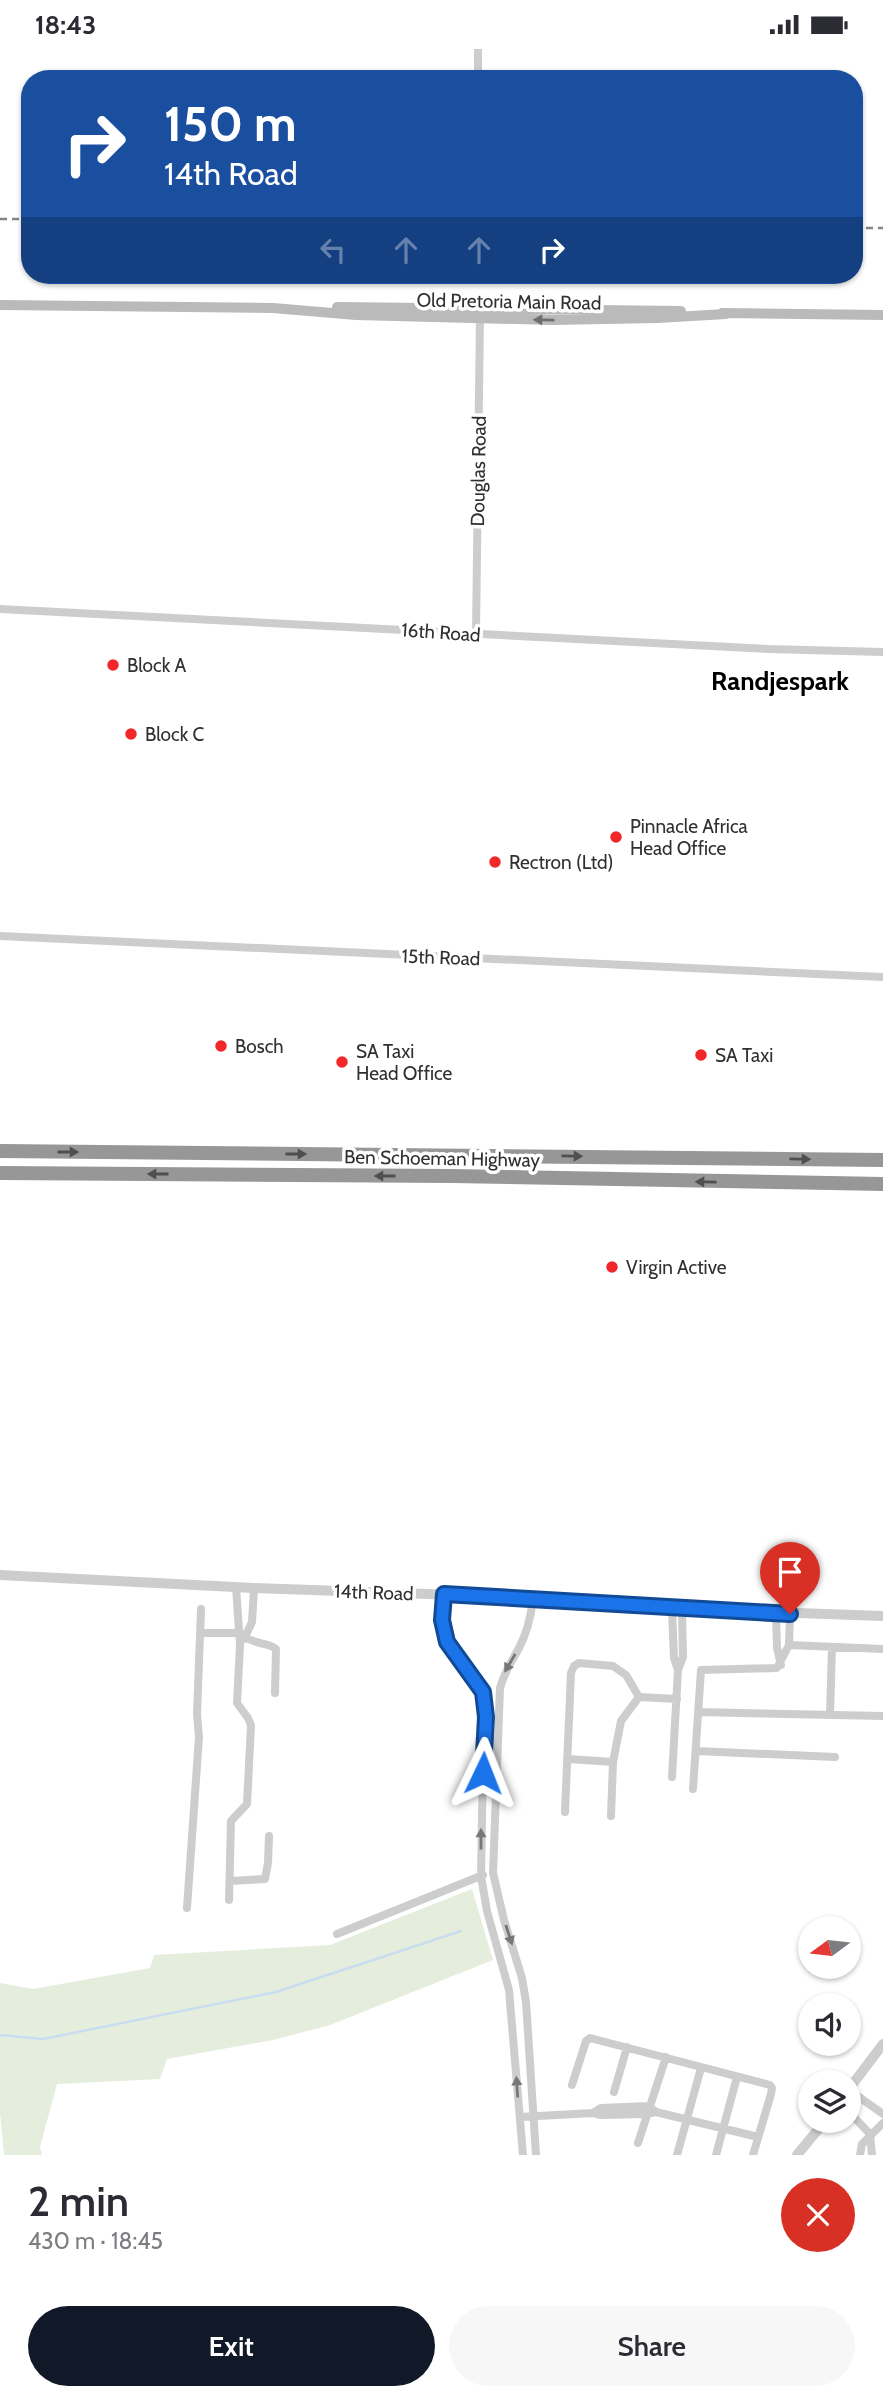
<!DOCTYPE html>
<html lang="en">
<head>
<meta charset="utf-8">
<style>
  :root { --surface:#fff; --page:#f7f7f7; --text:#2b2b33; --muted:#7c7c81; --accent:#111827 }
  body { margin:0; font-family:Cabin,sans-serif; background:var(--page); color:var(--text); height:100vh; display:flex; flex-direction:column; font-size:26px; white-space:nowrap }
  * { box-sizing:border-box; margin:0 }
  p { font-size:23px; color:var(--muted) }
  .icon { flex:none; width:38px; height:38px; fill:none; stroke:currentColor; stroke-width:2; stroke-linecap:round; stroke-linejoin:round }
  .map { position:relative; height:2106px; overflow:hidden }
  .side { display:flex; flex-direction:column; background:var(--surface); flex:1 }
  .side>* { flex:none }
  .guide { position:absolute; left:21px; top:21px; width:842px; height:214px; border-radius:28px; box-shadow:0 2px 5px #0004; background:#1a4fa0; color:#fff; overflow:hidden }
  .needle { width:46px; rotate:255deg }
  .controls { position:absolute; left:798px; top:1867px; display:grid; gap:14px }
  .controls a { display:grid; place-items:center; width:63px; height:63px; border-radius:50%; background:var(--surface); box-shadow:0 2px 5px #0004; font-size:35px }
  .pin { position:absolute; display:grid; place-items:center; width:60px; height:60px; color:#fff; margin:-72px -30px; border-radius:50% 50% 50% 0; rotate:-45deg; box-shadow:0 0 7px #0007 }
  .pin .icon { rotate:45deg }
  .me { position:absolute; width:77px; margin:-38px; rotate:2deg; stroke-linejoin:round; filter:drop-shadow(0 0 5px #0008) }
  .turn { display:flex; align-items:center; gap:24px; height:147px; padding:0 28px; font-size:32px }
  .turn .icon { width:91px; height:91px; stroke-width:2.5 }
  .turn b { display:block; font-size:49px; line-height:60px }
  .lanes { display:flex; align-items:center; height:66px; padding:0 28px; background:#0003; justify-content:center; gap:35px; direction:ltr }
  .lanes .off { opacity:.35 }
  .round { display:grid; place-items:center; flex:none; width:74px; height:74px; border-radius:37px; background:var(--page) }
  .head { display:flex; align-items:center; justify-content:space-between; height:119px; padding:0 28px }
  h1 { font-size:42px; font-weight:600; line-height:52px }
  .button { display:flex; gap:14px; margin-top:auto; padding:14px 28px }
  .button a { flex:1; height:80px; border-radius:42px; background:var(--accent); color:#fff; font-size:28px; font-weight:600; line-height:80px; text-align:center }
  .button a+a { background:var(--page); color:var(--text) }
  .status { display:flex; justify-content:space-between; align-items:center; height:49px; padding:0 35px; background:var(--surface); direction:ltr }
  .status svg { height:19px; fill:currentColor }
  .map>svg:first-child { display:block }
</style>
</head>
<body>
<div class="status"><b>18:43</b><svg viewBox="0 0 49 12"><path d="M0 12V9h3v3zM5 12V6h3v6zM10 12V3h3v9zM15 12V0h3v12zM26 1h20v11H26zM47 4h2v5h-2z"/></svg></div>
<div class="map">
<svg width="883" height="2106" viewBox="0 0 883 2106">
  <rect width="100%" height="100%" fill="#fff"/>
  <path fill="#e5eedd" d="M472 1840 493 1911 330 1976 273 1991 167 2010 160 2030 57 2035 40 2098 42 2106H4L0 2064V1934L33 1940 150 1919 154 1906 330 1896Z"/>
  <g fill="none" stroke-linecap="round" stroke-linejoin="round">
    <path stroke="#c8ddef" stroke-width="2.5" d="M0 1986 43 1990 276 1943 461 1882"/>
    <path stroke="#cdcdcd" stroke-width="8" d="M478 30V0
      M0 560 768 600 883 603
      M476 585 480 266
      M0 887 883 928
      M444 1545C439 1600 457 1602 483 1643L484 1652 481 1827 487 1862 509 1941 523 2106
      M533 1550C531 1567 527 1584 519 1599 511 1614 505 1621 500 1639L493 1824 504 1871 522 1929 526 1953 536 2106
      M672 1560 674 1609 678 1621
      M776 1564 777 1599 781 1616
      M202 1584H240
      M245 1588C257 1596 270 1594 276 1600L275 1644
      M244 1590 252 1573 254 1539
      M789 1596 883 1600
      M698 1663 883 1667
      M830 1666 832 1598
      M696 1702 835 1708
      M568 1710 613 1713
      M672 1728 678 1621 683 1608 682 1560
      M693 1740 701 1621 777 1619 789 1596 790 1565
      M565 1763 571 1624 574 1617 579 1614 613 1617 626 1626 639 1648 677 1650
      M611 1767 613 1713 621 1672 639 1648
      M230 1832 265 1830 268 1814 269 1787
      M229 1851 231 1772 247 1755 251 1676 248 1669 237 1654 240 1596 236 1538
      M187 1859 199 1688 197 1666 201 1560
      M337 1885 483 1826
      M572 2036 586 1992 590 1989 770 2036 772 2039 771 2045 753 2106
      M849 2041 883 2065
      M614 2043 627 1998
      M849 2063 870 2085
      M593 2064 601 2059 649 2057 656 2063 758 2088
      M520 2068 593 2064 600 2066 646 2065 656 2063
      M870 2085 872 2106
      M638 2094 666 2008
      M677 2106 701 2019
      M716 2106 737 2028
      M860 2106 862 2095 883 2074"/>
    <path stroke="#cdcdcd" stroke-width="10" d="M0 1526 254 1539 457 1546 682 1560 883 1567
      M849 2040 883 1995
      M797 2106 825 2072"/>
    <path stroke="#bababa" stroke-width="10" d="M0 256 273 259 356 266 553 271 657 269 726 265
      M337 258 681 262
      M722 264 883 266"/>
    <path stroke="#979797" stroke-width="14" d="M0 1102 883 1111
      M0 1124 452 1127 883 1135"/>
    <path stroke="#858585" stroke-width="2.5" stroke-dasharray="7 5" stroke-linecap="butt" d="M0 170H30
      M854 179H883"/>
  </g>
  <defs><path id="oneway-solid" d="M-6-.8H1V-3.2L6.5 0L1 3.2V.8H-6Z" transform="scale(1.75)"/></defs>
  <use fill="#6e6e6e" href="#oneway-solid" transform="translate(544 271) rotate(-179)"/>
  <g fill="#4f4f4f">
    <use href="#oneway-solid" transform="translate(68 1103)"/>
    <use href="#oneway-solid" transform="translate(296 1105)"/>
    <use href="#oneway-solid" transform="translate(572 1107) rotate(1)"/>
    <use href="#oneway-solid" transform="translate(800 1110) rotate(1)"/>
    <use href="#oneway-solid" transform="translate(158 1125) rotate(-180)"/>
    <use href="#oneway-solid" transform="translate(385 1127) rotate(-180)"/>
    <use href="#oneway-solid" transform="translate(706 1133) rotate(-179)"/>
  </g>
  <g fill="#777">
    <use href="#oneway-solid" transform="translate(510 1614) rotate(120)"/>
    <use href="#oneway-solid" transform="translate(481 1790) rotate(-90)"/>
    <use href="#oneway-solid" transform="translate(509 1886) rotate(72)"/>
    <use href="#oneway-solid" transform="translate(517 2038) rotate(-94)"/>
  </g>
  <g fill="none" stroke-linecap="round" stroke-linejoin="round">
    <defs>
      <path id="route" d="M483 1724 486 1668 483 1643 447 1593 442 1571 444 1545 790 1565"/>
    </defs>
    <use href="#route" stroke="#114b97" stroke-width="18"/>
    <use href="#route" stroke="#1a73e8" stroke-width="12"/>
  </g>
  <g fill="#f22729" stroke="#fff" stroke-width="2.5">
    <circle cx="113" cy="616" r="7"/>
    <circle cx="131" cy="685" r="7"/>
    <circle cx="616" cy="788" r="7"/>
    <circle cx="495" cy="813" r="7"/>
    <circle cx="221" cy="997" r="7"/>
    <circle cx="701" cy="1006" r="7"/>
    <circle cx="342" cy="1013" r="7"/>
    <circle cx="612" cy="1218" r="7"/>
  </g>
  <g text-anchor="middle" stroke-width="7" stroke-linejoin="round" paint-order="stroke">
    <g font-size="19" fill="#303030" stroke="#fff">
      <text transform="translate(509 252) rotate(1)" y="7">Old Pretoria Main Road</text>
      <text transform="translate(478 422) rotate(-89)" y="7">Douglas Road</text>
      <text transform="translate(441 583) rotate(4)" y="7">16th Road</text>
      <text transform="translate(441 908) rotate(2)" y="7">15th Road</text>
      <text transform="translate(442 1109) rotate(1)" y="7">Ben Schoeman Highway</text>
      <text transform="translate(374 1543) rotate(2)" y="7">14th Road</text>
    </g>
    <g font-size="19" fill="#303030" stroke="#fff" text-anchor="start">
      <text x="127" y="623">Block A</text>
      <text x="145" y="692">Block C</text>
      <text x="630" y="784">Pinnacle Africa<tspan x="630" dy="22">Head Office</tspan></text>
      <text x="509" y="820">Rectron (Ltd)</text>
      <text x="235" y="1004">Bosch</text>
      <text x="356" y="1009">SA Taxi<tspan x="356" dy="22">Head Office</tspan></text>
      <text x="715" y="1013">SA Taxi</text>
      <text x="626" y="1225">Virgin Active</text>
    </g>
    <g font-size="26" font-weight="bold" fill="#000" stroke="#fff">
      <text x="780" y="641">Randjespark</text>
    </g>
  </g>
</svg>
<div class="controls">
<a><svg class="needle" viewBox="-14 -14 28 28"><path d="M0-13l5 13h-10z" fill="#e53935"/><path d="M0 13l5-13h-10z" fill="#7c7c81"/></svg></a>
<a><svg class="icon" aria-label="sound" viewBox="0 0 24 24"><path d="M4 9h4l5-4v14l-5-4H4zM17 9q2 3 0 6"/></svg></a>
<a><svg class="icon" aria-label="layers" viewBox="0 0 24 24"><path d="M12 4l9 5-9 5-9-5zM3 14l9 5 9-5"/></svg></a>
</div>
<div class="pin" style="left:790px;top:1565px;background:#d93025"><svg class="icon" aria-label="arrive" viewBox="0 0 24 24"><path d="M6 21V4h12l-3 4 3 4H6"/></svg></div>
<svg class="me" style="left:483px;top:1724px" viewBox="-20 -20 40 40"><path d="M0-17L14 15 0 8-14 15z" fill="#1a73e8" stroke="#fff" stroke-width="4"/></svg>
<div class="guide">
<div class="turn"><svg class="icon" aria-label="right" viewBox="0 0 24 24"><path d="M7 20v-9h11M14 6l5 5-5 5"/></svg><div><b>150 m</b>14th Road</div></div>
<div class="lanes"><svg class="icon off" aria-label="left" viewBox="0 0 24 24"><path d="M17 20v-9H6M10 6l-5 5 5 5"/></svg><svg class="icon off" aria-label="ahead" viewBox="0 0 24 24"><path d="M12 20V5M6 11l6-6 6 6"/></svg><svg class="icon off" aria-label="ahead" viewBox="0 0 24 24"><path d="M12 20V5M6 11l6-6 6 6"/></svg><svg class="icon" aria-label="right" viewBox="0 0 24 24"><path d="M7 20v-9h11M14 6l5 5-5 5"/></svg></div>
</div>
</div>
<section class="side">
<div class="head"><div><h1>2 min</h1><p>430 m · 18:45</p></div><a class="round" style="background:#d93025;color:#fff"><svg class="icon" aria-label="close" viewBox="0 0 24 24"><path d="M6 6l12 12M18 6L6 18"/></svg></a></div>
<div class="button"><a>Exit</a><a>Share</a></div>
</section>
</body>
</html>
